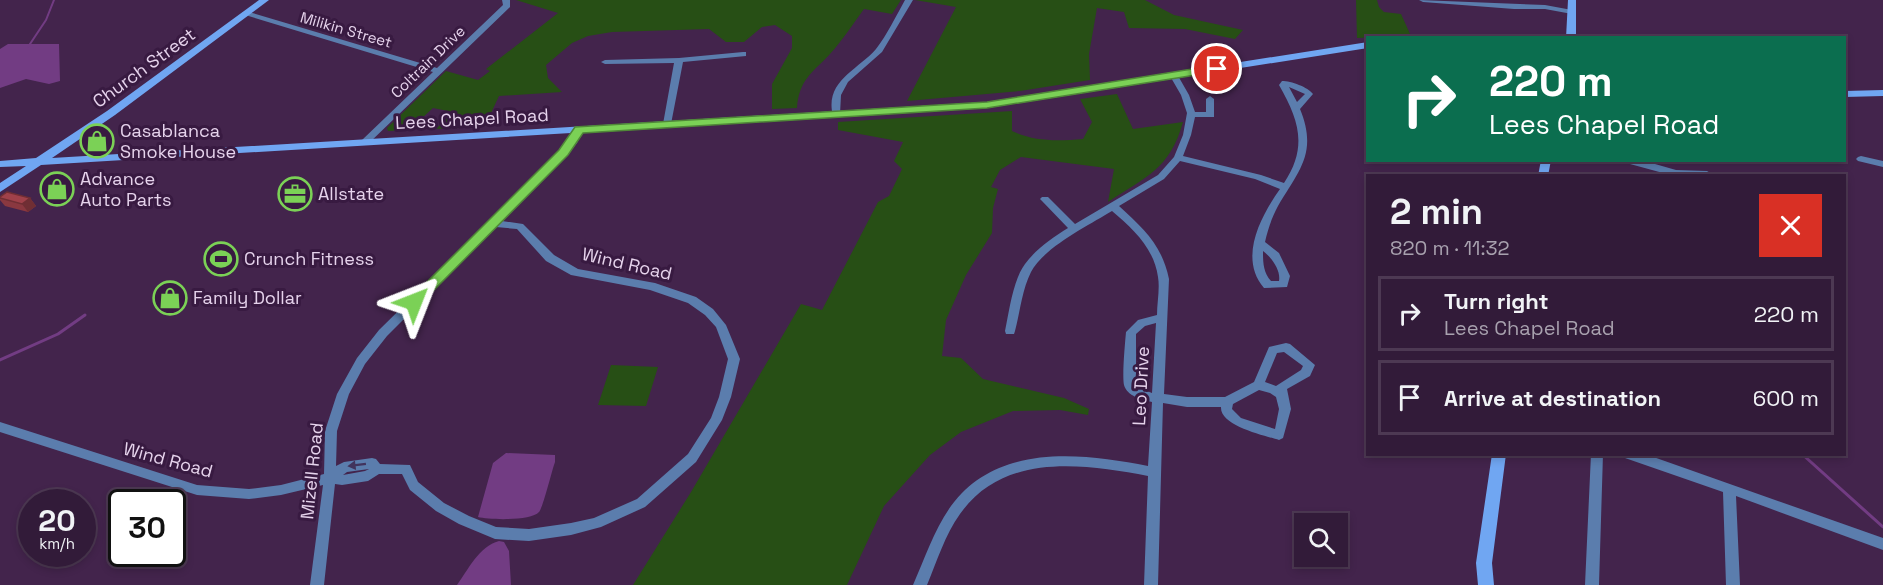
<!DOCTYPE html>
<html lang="en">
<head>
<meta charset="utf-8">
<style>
  :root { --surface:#321b39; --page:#3d2844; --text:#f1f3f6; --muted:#a8a1ae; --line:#4d3953 }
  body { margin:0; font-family:"Space Grotesk",sans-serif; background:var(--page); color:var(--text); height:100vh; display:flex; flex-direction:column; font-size:22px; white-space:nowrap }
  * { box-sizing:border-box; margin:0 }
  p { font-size:20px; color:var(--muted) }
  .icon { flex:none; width:33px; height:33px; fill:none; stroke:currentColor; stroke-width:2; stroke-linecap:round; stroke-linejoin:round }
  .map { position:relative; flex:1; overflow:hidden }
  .side { position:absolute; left:1366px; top:174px; width:480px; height:282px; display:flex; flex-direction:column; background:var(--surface); border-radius:0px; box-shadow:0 3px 9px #0003,0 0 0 2px var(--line) }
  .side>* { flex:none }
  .top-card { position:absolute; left:1366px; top:36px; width:480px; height:126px; border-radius:0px; box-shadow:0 3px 9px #0003,0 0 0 2px var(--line); background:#0b6e4f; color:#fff; overflow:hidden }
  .tools { position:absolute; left:1294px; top:513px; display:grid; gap:12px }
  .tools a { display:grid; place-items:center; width:54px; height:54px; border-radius:0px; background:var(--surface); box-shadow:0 3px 9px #0003,0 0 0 2px var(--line); font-size:30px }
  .speed { position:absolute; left:18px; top:489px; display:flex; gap:12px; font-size:30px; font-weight:700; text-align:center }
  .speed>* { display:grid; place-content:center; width:78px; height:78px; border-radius:50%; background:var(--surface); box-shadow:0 3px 9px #0003,0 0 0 2px var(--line); line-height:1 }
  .speed small { font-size:15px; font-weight:400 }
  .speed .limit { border:3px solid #111; border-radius:9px; background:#fff; color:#111 }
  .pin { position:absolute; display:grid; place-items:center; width:51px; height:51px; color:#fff; margin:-26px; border:3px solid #fff; border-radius:50%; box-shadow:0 2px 6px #0007 }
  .me { position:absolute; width:66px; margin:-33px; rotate:45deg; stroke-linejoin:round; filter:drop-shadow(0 0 4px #0008) }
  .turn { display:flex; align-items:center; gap:21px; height:126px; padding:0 24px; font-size:27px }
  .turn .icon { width:78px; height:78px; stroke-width:2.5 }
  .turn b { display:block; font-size:42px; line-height:51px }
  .round { display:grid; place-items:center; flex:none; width:63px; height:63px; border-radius:0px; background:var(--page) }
  .headline { display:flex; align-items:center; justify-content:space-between; height:102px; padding:0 24px }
  h1 { font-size:36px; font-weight:600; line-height:45px }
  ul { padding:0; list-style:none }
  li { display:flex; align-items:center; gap:18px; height:75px; margin:0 12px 9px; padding:0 12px; border:3px solid var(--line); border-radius:0px }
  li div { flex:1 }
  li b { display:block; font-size:22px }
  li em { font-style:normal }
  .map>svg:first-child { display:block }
</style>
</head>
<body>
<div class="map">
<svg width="1883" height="585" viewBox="0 0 1883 585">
  <rect width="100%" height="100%" fill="#43244c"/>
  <path fill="#274f15" d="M516 0H901L892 14 864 9C853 24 842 41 830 54 812 73 799 80 797 108L772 109V84L792 48V36L775 25 762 27 744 42H726L709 29 612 32 588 36 572 43 546 65 548 78 562 92 499 96 485 126 436 129 453 112 433 108 409 130 388 131 387 128 446 71 478 80 490 71 486 69 558 13Z
    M915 0H1145L1174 15 1243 30 1235 39 1185 29 1129 28 1124 12 1097 8 1089 54 1090 80 1020 91 907 101 956 7Z
    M1356 0H1377L1379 7 1384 12 1401 14 1411 36 1357 38Z
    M1117 94 1133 129 1183 122C1170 169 1146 177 1108 202L1114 169 1021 157 1000 170 991 187 998 189 993 208 992 233 966 275 946 320 942 356 961 358 983 379 1064 398 1089 409 1088 415 1060 410 1013 411 961 432 930 455 884 506 847 585H633L691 492 801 304 822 310 878 202 889 196 902 169 894 161 903 142 838 130V122L1012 111V131C1035 142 1058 141 1083 139L1092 122 1080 99Z
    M611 365 658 367 646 406 598 405Z"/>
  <path fill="#723c83" d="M8 44H59L60 81 49 84 26 79 0 88V49Z
    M506 453 555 455V462C552 470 543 508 539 512 531 521 490 520 478 517L493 463Z
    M499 541 504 542 509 551 511 585H457C468 570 479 546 499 541Z"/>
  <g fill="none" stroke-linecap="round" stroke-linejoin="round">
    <path stroke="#723c83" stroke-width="2" d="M28 47 46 20 54 0"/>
    <path stroke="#723c83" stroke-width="3" d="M0 360 58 334 85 315
      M1802 454 1883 527"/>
    <path fill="#5b7dad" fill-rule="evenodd" d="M502 0H510V7L368 144 365 145 360 142 362 140 433 72 242 14 243 12H249L437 68 503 5Z
      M905 0H913L882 52 848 82 841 95 840 114 839 116H833C824 81 858 70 876 49 887 35 896 16 905 0Z
      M1419 0 1545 5 1572 10 1576 12 1572 14 1545 9H1514L1423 2Z
      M743 52H746V56L683 62 671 124 667 127 663 124 674 63 605 64 601 62 605 60 679 58Z
      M1174 73 1177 74 1189 95 1195 112H1206V99L1210 96 1214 99V117H1195L1191 135 1183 156 1261 175 1284 183C1308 147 1299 120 1279 85L1282 81C1291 81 1308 87 1313 94L1300 109C1318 153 1299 170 1278 206 1272 217 1268 229 1265 242L1279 253 1290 276 1287 287 1264 288C1238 258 1261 216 1280 189L1255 179 1180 161 1164 179 1119 206C1144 229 1162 245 1169 279L1164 394 1187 397H1225L1254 382 1269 347 1286 343 1290 344 1315 365 1310 376 1287 389 1291 409 1283 438 1279 440C1264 435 1220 426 1221 407H1187L1163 403 1158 585H1144L1148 476C1083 464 1004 452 960 514 945 535 937 561 927 585H913C925 558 934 530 951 506 997 443 1081 453 1148 466L1152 402C1142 400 1127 396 1124 385 1122 376 1125 343 1126 332L1138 320 1157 315C1157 303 1160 289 1158 277 1154 248 1133 229 1112 211 1089 225 1043 248 1031 272 1022 290 1020 312 1015 331L1014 334H1006L1005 331C1009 312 1013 280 1025 264 1035 250 1052 238 1068 228L1042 201 1040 199 1042 197H1048L1075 224 1158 175 1174 157 1183 135 1187 113 1181 95 1170 76ZM1289 87 1305 94 1297 102ZM1263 251C1271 257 1281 270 1279 281H1271C1263 272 1263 262 1263 251ZM1156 323 1152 393 1139 388 1136 384V334L1145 326ZM1284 352 1303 366 1301 370 1276 386 1265 382 1277 353ZM1259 390 1270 393 1276 397 1279 409 1275 429 1241 418 1232 409 1233 404Z
      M579 126 583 129 577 143 567 155 502 221 523 224 554 255 578 269 655 283 696 297 713 309 726 325 740 359 731 397 722 420 696 462 645 507 601 527 571 535 529 541 495 539 459 524 436 511 410 490 402 474H379L368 481 342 485 335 484 324 585H310L323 485 281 495 249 499 197 495 0 432V422L197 485 249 489 281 485 324 474 325 431 337 394 357 358 379 330 561 151 568 142 576 127ZM496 227 517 229 546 261 571 275 650 290 688 303 705 315 716 327 728 359 719 397 711 418 688 454 637 499 594 518 571 523 529 529 496 527 469 516 444 503 418 482 410 465 380 464 376 459 372 458 344 462 336 466 337 431 349 394 365 364 387 336ZM369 469 365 471 343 475 347 472Z
      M1861 156 1883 161V167L1858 161 1856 159 1858 157Z
      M1599 160H1641L1676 170 1707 171 1712 174 1711 176H1674L1630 164 1603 163Z
      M1591 454H1603L1599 585H1585Z
      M1623 454H1645L1883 538V550L1736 496 1740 585H1726L1723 492 1625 458Z"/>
    <path fill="#70a6f2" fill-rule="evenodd" d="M259 0H269L115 115 52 158 987 102 1368 42V48L987 108 41 165 0 192V183L26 166 0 167V161L36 158 107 111Z
      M1568 0H1576V38H1566Z
      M1883 90V96L1845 97V91Z
      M1541 160H1551L1548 176H1538Z
      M1492 454H1506L1492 563 1494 585H1478L1476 563Z"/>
  </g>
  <path fill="#8a3840" d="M0 197 30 198 36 206 28 212 5 206 0 200Z"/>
  <path fill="#702e34" d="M30 198 36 206 28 212 22 204Z"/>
  <path fill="#a0414a" stroke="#702e34" stroke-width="1.5" d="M7 192 30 198 22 204 0 198V197Z"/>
  <defs><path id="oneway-solid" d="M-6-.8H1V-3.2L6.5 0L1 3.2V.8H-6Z" transform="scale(1.5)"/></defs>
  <use fill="#41335c" href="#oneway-solid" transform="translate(357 465) rotate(173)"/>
  <path fill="#7bd156" stroke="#508838" stroke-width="1.5" d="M1217 65 1223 69 1221 71 987 108 583 133 568 155 419 305 414 307 407 302 559 150 575 127 987 102Z"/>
  <defs>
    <symbol id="shop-ring" viewBox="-11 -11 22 22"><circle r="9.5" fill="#381a41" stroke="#7bd156" stroke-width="1.5"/><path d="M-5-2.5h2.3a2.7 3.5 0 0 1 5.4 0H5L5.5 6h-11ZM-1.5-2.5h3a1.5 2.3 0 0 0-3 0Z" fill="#7bd156"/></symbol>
    <symbol id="office-ring" viewBox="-11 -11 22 22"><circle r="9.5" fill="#381a41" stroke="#7bd156" stroke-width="1.5"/><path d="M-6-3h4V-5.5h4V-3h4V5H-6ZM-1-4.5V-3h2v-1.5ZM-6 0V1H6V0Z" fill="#7bd156"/></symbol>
    <symbol id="stadium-ring" viewBox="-11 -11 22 22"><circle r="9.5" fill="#381a41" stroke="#7bd156" stroke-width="1.5"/><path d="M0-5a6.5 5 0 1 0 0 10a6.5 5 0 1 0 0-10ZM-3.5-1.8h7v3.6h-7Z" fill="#7bd156"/></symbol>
  </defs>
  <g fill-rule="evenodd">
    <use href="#shop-ring" x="78" y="122" width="38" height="38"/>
    <use href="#shop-ring" x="38" y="170" width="38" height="38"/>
    <use href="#office-ring" x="276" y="175" width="38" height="38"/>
    <use href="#stadium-ring" x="202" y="240" width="38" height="38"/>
    <use href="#shop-ring" x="151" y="279" width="38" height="38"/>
  </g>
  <g text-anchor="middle" stroke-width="6" stroke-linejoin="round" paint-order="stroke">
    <g font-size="15" fill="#e6d3ec" stroke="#381a41">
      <text transform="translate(346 30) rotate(16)" y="5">Milikin Street</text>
      <text transform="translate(428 62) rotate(-44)" y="5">Coltrain Drive</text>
    </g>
    <g font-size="18" fill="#e6d3ec" stroke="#381a41">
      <text transform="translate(144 68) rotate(-36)" y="6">Church Street</text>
      <text transform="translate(472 119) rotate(-3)" y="6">Lees Chapel Road</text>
      <text transform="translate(627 264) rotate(13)" y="6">Wind Road</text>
      <text transform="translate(1141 386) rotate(-87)" y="6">Leo Drive</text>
      <text transform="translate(168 460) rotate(15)" y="6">Wind Road</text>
      <text transform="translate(312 471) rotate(-84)" y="6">Mizell Road</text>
    </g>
    <g font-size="18" fill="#e6d3ec" stroke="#381a41" text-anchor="start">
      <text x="120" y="137">Casablanca<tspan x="120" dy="21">Smoke House</tspan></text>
      <text x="80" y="185">Advance<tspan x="80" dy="21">Auto Parts</tspan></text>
      <text x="318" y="200">Allstate</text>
      <text x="244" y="265">Crunch Fitness</text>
      <text x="193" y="304">Family Dollar</text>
    </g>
  </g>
</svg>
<div class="tools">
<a><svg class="icon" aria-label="search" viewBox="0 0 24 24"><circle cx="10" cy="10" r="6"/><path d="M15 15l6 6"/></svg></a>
</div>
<div class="speed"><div>20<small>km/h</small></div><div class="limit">30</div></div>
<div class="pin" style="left:1217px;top:69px;background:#d93025"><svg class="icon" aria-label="arrive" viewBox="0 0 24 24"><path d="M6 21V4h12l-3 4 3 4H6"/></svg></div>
<svg class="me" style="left:414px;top:302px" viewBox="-20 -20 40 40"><path d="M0-17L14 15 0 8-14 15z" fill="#7bd156" stroke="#fff" stroke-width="4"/></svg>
<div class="top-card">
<div class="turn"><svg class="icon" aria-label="right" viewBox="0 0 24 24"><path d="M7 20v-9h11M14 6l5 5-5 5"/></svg><div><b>220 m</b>Lees Chapel Road</div></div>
</div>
<section class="side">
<div class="headline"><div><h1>2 min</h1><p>820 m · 11:32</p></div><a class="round" style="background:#d93025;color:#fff"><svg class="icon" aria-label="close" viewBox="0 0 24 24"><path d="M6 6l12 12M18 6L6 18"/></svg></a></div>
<ul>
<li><svg class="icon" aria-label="right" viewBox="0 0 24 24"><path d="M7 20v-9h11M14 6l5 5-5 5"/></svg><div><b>Turn right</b><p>Lees Chapel Road</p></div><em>220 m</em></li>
<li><svg class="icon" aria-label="arrive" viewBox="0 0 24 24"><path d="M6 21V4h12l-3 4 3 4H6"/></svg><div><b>Arrive at destination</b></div><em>600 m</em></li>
</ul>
</section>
</div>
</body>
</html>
